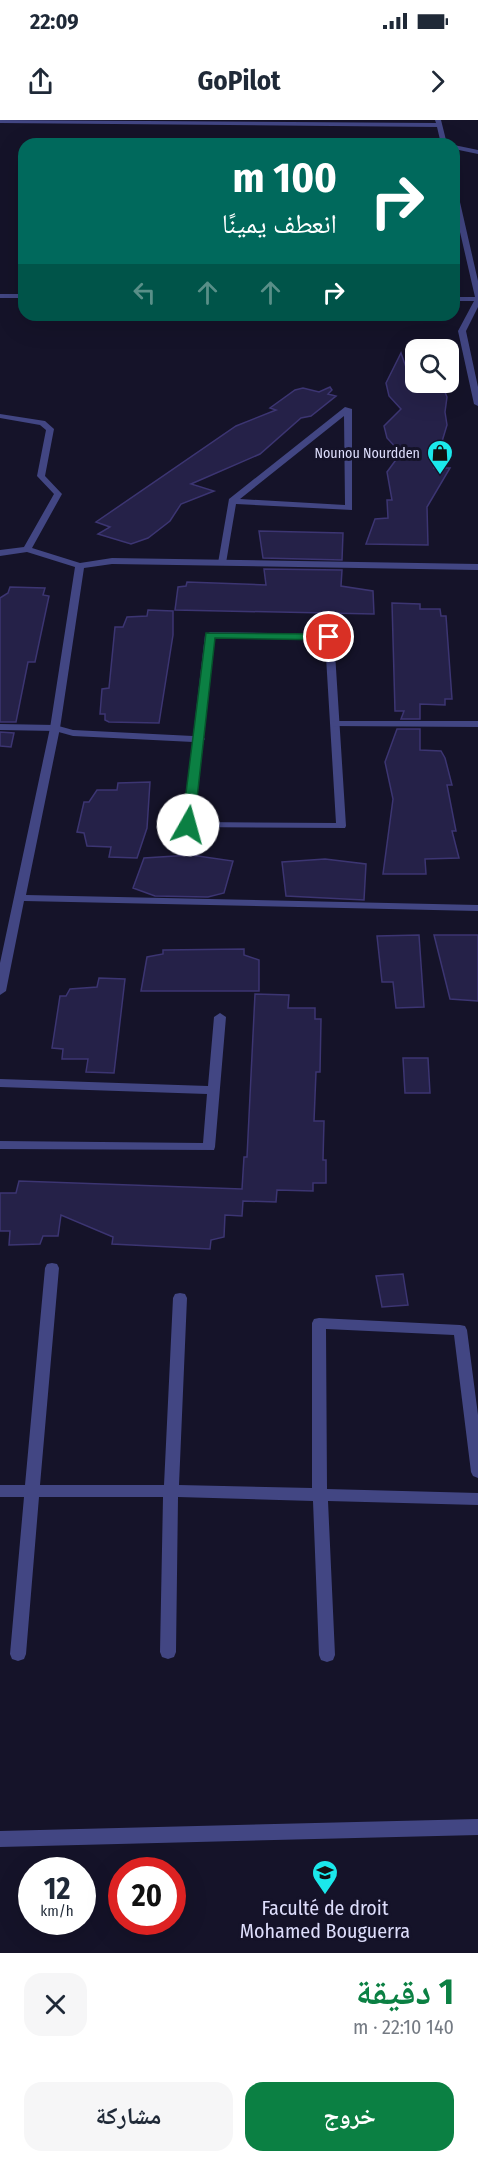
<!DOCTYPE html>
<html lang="ar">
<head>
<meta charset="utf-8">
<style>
  :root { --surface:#fff; --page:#f6f6f7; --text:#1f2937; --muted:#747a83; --accent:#0b8043 }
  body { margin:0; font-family:"Fira Sans Condensed","Noto Naskh Arabic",sans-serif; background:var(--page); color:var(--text); direction:rtl; height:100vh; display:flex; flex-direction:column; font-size:22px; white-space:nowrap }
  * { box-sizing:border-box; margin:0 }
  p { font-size:20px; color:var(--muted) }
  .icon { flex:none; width:33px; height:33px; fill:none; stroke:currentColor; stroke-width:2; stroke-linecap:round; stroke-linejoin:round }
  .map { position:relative; height:1833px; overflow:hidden; direction:ltr }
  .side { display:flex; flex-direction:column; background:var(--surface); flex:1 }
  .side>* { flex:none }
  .banner { position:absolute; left:18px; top:18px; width:442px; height:183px; border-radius:18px; box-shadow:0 6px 24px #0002; direction:rtl; background:#00695c; color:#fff; overflow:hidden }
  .buttons { position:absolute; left:405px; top:219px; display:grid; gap:12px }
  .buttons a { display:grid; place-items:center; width:54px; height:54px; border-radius:12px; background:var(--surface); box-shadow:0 6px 24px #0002; font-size:30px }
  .speed { position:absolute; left:18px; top:1737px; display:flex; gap:12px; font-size:30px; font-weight:700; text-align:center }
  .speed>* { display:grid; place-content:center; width:78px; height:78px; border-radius:50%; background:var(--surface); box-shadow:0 6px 24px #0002; line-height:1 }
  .speed small { font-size:15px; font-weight:400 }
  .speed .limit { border:9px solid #d22; background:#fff; color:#111 }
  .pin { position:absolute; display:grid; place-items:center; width:51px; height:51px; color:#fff; margin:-26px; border:3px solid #fff; border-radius:50%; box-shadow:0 2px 6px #0007 }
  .me { position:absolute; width:66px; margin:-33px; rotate:7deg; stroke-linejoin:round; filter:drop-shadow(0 0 4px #0008) }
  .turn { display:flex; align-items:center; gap:21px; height:126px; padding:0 24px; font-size:27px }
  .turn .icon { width:78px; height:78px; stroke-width:2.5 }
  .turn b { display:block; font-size:42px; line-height:51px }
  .lanes { display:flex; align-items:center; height:57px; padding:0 24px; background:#0003; justify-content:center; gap:30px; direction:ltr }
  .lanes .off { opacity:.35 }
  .round { display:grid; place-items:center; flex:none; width:63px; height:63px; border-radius:18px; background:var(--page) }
  .overview { display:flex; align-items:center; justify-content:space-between; height:102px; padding:0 24px }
  h1 { font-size:36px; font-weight:700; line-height:45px; color:var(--accent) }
  .cta { display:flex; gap:12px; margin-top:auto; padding:12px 24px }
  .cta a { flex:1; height:69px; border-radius:18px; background:var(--accent); color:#fff; font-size:24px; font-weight:700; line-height:69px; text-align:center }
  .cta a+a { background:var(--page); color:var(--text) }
  .status { display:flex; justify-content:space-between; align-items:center; height:42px; padding:0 30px; background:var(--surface); direction:ltr }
  .status svg { height:16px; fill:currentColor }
  header { display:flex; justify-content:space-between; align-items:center; height:78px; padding:0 24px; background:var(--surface); font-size:27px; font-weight:700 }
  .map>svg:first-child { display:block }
</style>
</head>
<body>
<div class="status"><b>22:09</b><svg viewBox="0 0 49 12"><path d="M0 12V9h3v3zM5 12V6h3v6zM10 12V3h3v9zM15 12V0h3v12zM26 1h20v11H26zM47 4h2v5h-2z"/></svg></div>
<header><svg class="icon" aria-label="forward" viewBox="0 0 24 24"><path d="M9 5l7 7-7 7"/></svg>GoPilot<svg class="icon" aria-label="share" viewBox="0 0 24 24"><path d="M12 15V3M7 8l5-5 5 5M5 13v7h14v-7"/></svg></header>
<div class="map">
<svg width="478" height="1833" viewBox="0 0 478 1833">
  <rect width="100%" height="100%" fill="#151329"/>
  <path fill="#252148" stroke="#3c3572" stroke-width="1.5" d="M401 233 408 253H416V262H441L447 277 445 292 447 305 434 348H450L427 387 428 425 366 424 375 399 388 398 387 380H392L387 352 401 333 387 318 384 306 401 289 389 276 386 263Z
    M330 267 332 270 328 274 336 276 311 296 301 298 260 334 191 364 214 371 181 384 170 401 148 418 131 424 98 414 110 407 96 402 236 306 276 290 270 288 295 270 303 268 319 272Z
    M259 411 343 413 342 440 263 438Z
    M264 449 342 450 341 466 373 471 374 494 175 490 178 467 186 466 187 462 266 465Z
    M10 467 45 468 43 475 49 476 35 542H28L16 602H0V478L8 473Z
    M392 483 420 484V489H440L441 496H446L452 579H445V585L420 584V599H401L404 591H395Z
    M148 490 173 491V515L159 603 109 602 105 600V594H100L102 569 109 568 115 507H123L127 497 147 496Z
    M397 609H420V630L441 631 445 638 452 665H447L456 711H452L459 738 425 739 426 754H383L393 679 385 642Z
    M0 612 14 613 11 627 0 626Z
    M150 662 147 708 137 738 109 737 111 727 87 726 84 713 77 712 84 682H89L97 670H117L118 663Z
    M191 735 233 741 224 773 208 777 155 776 133 768 144 738Z
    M325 739 366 744 364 780 286 776 282 742Z
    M419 815 424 887 396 888 393 862H382L377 816Z
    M434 815H478V881L450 879Z
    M244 829V835L259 840V871H141L147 837 163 834V830Z
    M99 858 125 859 114 953 86 952 88 939H62L63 929 52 928 60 876H66L70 869 97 867Z
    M255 874 289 875 288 888H315V899H321L320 952H316L314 1001H324L323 1040H326V1063H313V1071L277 1070 276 1082 243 1081 242 1096 225 1095 224 1117 211 1120 210 1129 112 1124 113 1117 61 1095 58 1116H43L40 1124 9 1125 10 1111H0V1073H16L19 1061 242 1069 244 1037H247Z
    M403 938H428L430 973H405Z
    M403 1154 408 1185 382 1187 376 1156Z"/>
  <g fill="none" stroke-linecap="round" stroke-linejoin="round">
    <path fill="#424683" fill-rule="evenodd" d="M345 287 352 289V390L236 384 226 443 225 445H219L218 443 229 379ZM344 296 345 385 240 379Z
      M210 512 329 514 334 517 346 706 345 708 184 707 183 705 193 622 73 616 55 611 0 610V604L55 605 73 610 193 616 205 515ZM214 518 325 520 336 703 194 702 203 621 205 619 203 617Z
      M220 893 226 897 215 1027 214 1030 0 1029V1021L203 1023 207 974 0 967V959L208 966 214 897Z"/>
    <path fill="#424683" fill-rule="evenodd" d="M0 0 436 3 435 0H441L447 24H441L437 7 0 3Z
      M454 25 478 30V34L454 29Z
      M454 67 457 69 478 161V187L466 211 478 267V286L474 284 458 211 474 181H454V177H475L454 86Z
      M0 174H24V178H0Z
      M0 294 45 301 54 309 45 356 62 374 32 428 80 443 112 438 478 444V450L112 444 84 448 60 608 26 775 478 785V791L24 781 6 871 0 875V843L50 608 75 447 27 432 0 436V430L24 427 54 374 37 356 46 310 40 305 0 298Z
      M335 601H478V607L331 606V602Z
      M52 1143 57 1144 59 1148 40 1365H164L173 1178 175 1174 180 1173 185 1174 187 1178 179 1365 312 1368V1203L314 1199 319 1198 460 1205 465 1206 467 1210 478 1295V1358L473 1356 471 1352 454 1215 326 1209 327 1369 478 1373V1385L328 1381 335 1535 333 1540 327 1542 321 1540 319 1535 313 1381 178 1377 176 1532 174 1537 168 1539 162 1537 160 1532 163 1377H39L26 1534 24 1539 18 1541 12 1539 10 1534 24 1377H0V1365H25L45 1148 47 1144Z
      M478 1699V1715L0 1727V1711Z"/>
  </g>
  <path fill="#0b8043" stroke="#07532c" stroke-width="1.5" d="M206 513 329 514 334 517 329 520 215 518 194 705 188 709 182 705Z"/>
  <defs>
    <symbol id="shop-pin" viewBox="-11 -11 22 30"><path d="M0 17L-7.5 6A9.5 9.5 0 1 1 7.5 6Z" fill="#1be8eb" stroke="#151329"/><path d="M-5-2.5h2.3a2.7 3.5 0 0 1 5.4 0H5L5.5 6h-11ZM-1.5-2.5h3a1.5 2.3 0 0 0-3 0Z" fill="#111"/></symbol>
    <symbol id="university-pin" viewBox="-11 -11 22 30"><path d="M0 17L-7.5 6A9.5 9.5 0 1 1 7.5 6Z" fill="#1be8eb" stroke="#151329"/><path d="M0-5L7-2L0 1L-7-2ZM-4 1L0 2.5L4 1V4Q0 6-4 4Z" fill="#111"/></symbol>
  </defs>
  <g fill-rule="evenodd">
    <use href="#shop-pin" x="425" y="318" width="30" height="40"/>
    <use href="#university-pin" x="310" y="1738" width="30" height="40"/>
  </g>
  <g text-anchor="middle" stroke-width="6" stroke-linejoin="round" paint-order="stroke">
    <g font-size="14" fill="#dedefc" stroke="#151329" text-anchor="end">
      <text x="420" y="338">Nounou Nourdden</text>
    </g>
    <g font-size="20" fill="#dedefc" stroke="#151329">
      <text x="325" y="1795">Faculté de droit<tspan x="325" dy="23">Mohamed Bouguerra</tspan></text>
    </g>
  </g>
</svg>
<div class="buttons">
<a><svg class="icon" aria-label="search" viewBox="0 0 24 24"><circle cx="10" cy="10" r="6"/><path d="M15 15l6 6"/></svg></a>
</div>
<div class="speed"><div>12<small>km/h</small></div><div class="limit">20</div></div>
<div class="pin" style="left:329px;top:517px;background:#d93025"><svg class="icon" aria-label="arrive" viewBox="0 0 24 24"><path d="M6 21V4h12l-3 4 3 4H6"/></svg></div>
<svg class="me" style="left:188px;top:705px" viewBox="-20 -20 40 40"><circle r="19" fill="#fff"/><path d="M0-13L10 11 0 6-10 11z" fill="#0b8043"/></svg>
<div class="banner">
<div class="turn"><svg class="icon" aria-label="right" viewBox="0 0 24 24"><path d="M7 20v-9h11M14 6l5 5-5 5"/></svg><div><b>100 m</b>انعطف يمينًا</div></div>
<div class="lanes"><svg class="icon off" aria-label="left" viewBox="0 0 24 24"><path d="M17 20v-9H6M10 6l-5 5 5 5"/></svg><svg class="icon off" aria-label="ahead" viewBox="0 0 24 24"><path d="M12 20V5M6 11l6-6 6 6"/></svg><svg class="icon off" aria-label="ahead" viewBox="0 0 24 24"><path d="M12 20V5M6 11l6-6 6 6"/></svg><svg class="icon" aria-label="right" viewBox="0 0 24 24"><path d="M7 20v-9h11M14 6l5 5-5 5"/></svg></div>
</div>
</div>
<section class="side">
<div class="overview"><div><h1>1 دقيقة</h1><p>140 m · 22:10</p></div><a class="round"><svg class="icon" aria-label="close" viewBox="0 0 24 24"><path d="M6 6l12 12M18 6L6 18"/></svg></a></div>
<div class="cta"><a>خروج</a><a>مشاركة</a></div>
</section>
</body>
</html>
